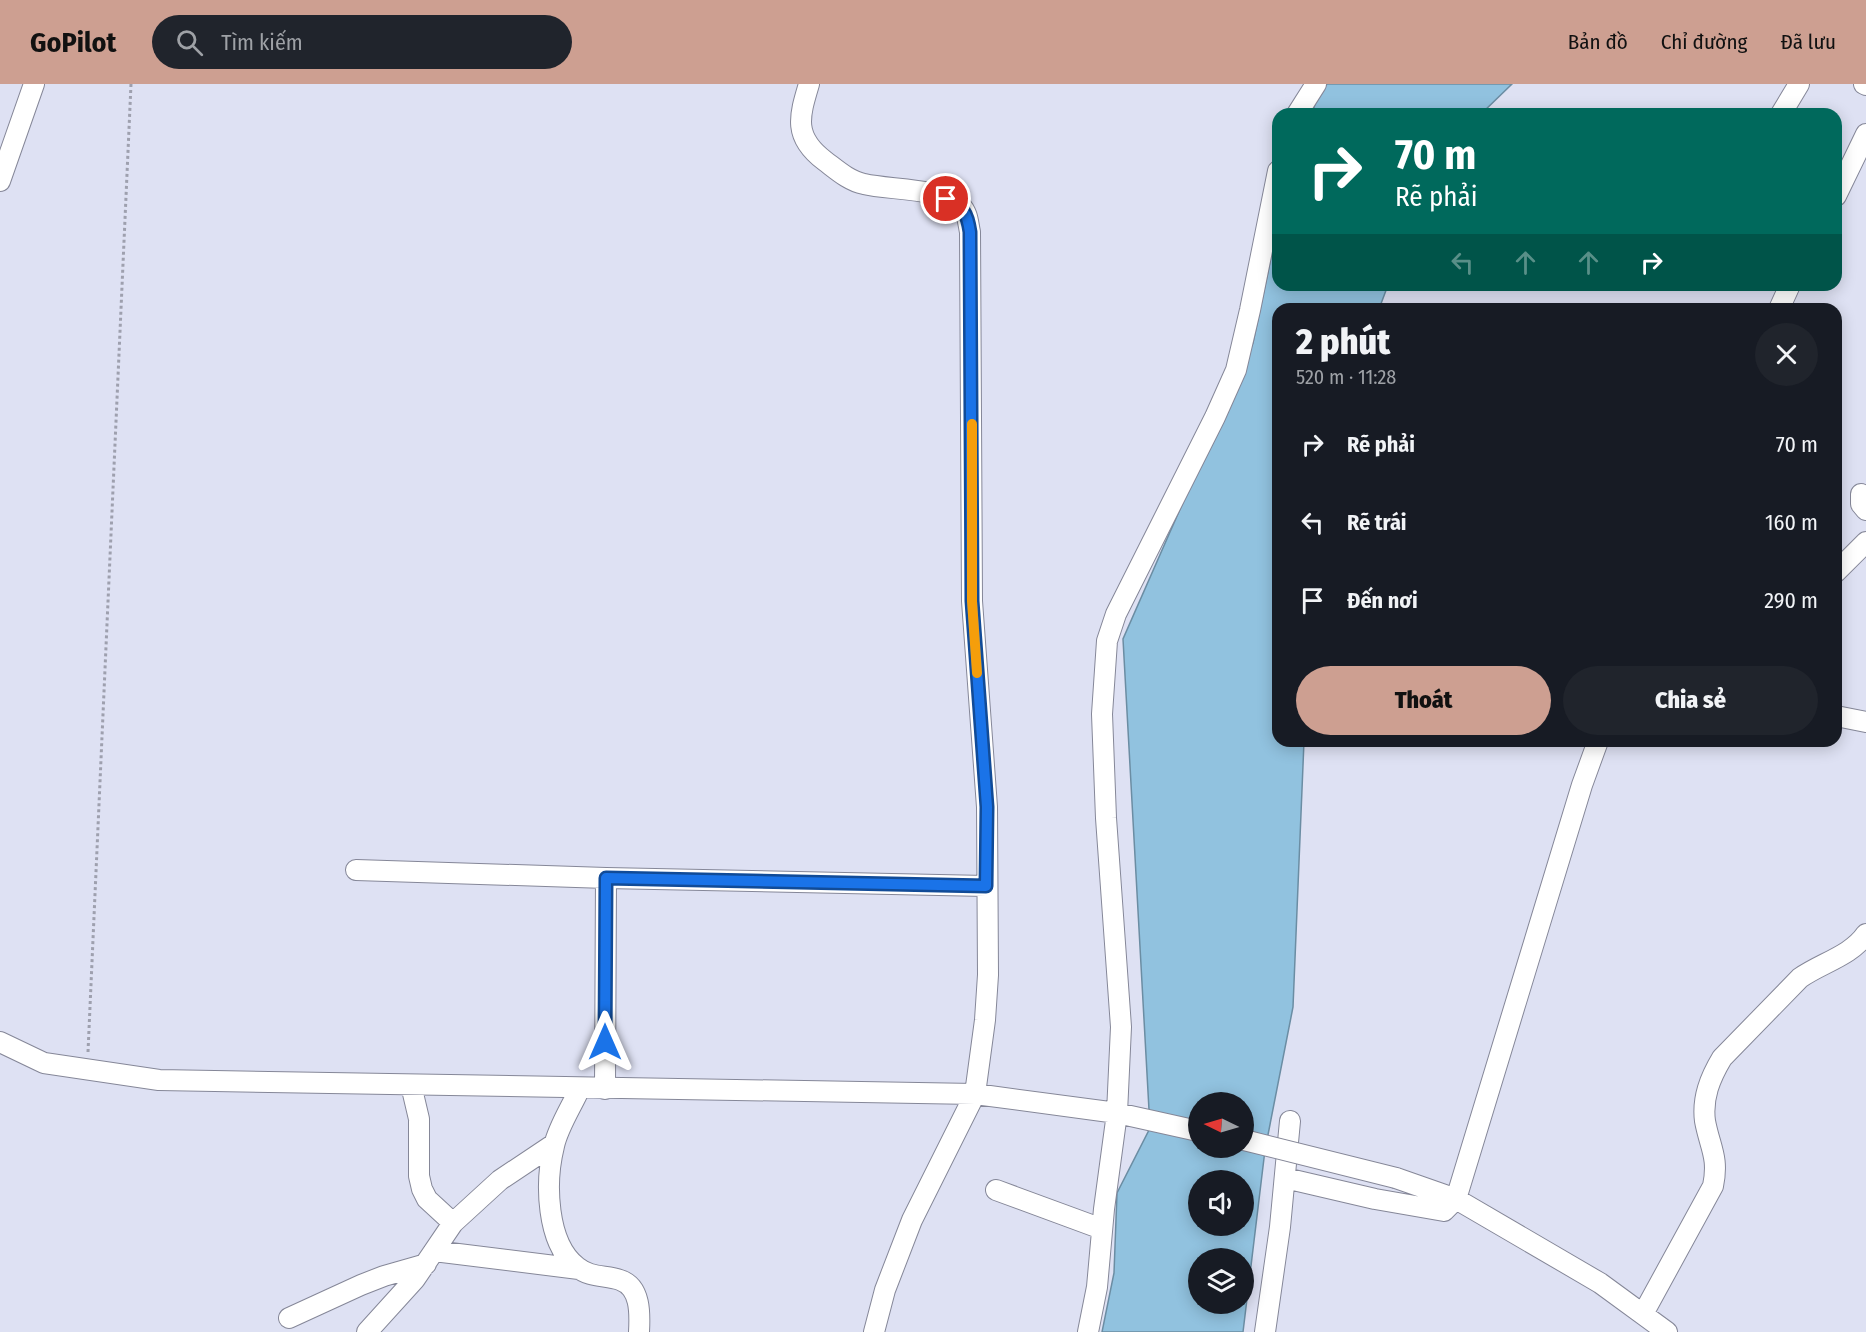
<!DOCTYPE html>
<html lang="vi">
<head>
<meta charset="utf-8">
<style>
  :root { --surface:#171b24; --page:#20242c; --text:#f1f3f6; --muted:#9ea1a6; --accent:#cd9f91 }
  body { margin:0; font-family:"Fira Sans Condensed",sans-serif; background:var(--page); color:var(--text); height:100vh; display:flex; flex-direction:column; font-size:22px; white-space:nowrap }
  * { box-sizing:border-box; margin:0 }
  p { font-size:20px; color:var(--muted) }
  .icon { flex:none; width:33px; height:33px; fill:none; stroke:currentColor; stroke-width:2; stroke-linecap:round; stroke-linejoin:round }
  .map { position:relative; flex:1; overflow:hidden }
  .side { position:absolute; left:1272px; top:219px; width:570px; height:444px; display:flex; flex-direction:column; background:var(--surface); border-radius:18px; box-shadow:0 3px 15px #0003 }
  .side>* { flex:none }
  .banner { position:absolute; left:1272px; top:24px; width:570px; height:183px; border-radius:18px; box-shadow:0 3px 15px #0003; background:#00695c; color:#fff; overflow:hidden }
  .needle { width:39px; rotate:275deg }
  .tools { position:absolute; left:1188px; top:1008px; display:grid; gap:12px }
  .tools a { display:grid; place-items:center; width:66px; height:66px; border-radius:50%; background:var(--surface); box-shadow:0 3px 15px #0003; font-size:30px }
  .pin { position:absolute; display:grid; place-items:center; width:51px; height:51px; color:#fff; margin:-26px; border:3px solid #fff; border-radius:50%; box-shadow:0 2px 6px #0007 }
  .me { position:absolute; width:66px; margin:-33px; rotate:0deg; stroke-linejoin:round; filter:drop-shadow(0 0 4px #0008) }
  .turn { display:flex; align-items:center; gap:21px; height:126px; padding:0 24px; font-size:27px }
  .turn .icon { width:78px; height:78px; stroke-width:2.5 }
  .turn b { display:block; font-size:42px; line-height:51px }
  .lanes { display:flex; align-items:center; height:57px; padding:0 24px; background:#0003; justify-content:center; gap:30px; direction:ltr }
  .lanes .off { opacity:.35 }
  .round { display:grid; place-items:center; flex:none; width:63px; height:63px; border-radius:32px; background:var(--page) }
  .summary { display:flex; align-items:center; justify-content:space-between; height:102px; padding:0 24px }
  h1 { font-size:36px; font-weight:800; line-height:45px }
  .action { display:flex; gap:12px; margin-top:auto; padding:12px 24px }
  .action a { flex:1; height:69px; border-radius:36px; background:var(--accent); color:#111; font-size:24px; font-weight:800; line-height:69px; text-align:center }
  .action a+a { background:var(--page); color:var(--text) }
  ul { padding:0; list-style:none }
  li { display:flex; align-items:center; gap:18px; height:78px; padding:0 24px }
  li div { flex:1 }
  li b { display:block; font-size:22px }
  li em { font-style:normal }
  header { display:flex; align-items:center; gap:36px; box-sizing:border-box; height:84px; padding:0 30px; background:var(--accent); color:#111 }
  header strong { font-size:28px }
  nav { display:flex; gap:33px; margin-inline-start:auto; font-size:21px }
  .search { width:420px; height:54px; background:var(--page); display:flex; align-items:center; gap:15px; box-sizing:border-box; padding:0 21px; border-radius:33px; color:var(--muted); font-size:22px }
  .map>svg:first-child { display:block }
</style>
</head>
<body>
<header>
<strong>GoPilot</strong>
<div class="search"><svg class="icon" aria-label="search" viewBox="0 0 24 24"><circle cx="10" cy="10" r="6"/><path d="M15 15l6 6"/></svg>Tìm kiếm</div>
<nav><a>Bản đồ</a><a>Chỉ đường</a><a>Đã lưu</a></nav>
</header>
<div class="map">
<svg width="1866" height="1248" viewBox="0 0 1866 1248">
  <rect width="100%" height="100%" fill="#dee1f3"/>
  <path fill="#91c2df" stroke="#6b8da3" stroke-width="1.5" fill-rule="evenodd" d="M1327 0H1512L1481 30H1312L1317 13Z
    M1278 140V201H1388L1379 225H1278V657H1304L1293 923 1265 1066 1243 1248H1102L1114 1189 1117 1109 1150 1044 1123 555 1253 259ZM1198 1018H1244V1064H1198ZM1198 1096H1244V1142H1198ZM1198 1174H1244V1220H1198Z"/>
  <g fill="none" stroke-linecap="round" stroke-linejoin="round">
    <defs>
      <path id="minor" d="M809 0C799 33 793 53 825 77 837 86 849 97 864 100 889 106 942 104 961 122 968 129 968 139 970 148L972 517 987 723 988 891 985 936 975 1010 912 1136 885 1206 874 1248
        M1864 0 1866 1
        M1297 30 1316 0
        M1781 30 1799 0
        M0 97 34 0
        M1836 112 1866 50
        M1779 225 1790 201
        M1861 410V420L1866 426
        M1836 488 1866 458
        M1836 632 1866 638
        M356 786 606 794 986 802
        M0 958 44 979 159 996 975 1010 1117 1029 1198 1047
        M411 1001 419 1035V1092L422 1105 427 1115 453 1139
        M580 1004C572 1022 558 1043 554 1062 545 1098 546 1159 577 1183 590 1194 606 1191 620 1196 641 1203 640 1230 639 1248
        M605 1005 606 794
        M1285 1094 1375 1115 1444 1127 1456 1115 1582 701 1598 657
        M1396 1094 1456 1115 1600 1199 1667 1248
        M996 1106 1102 1145
        M434 1167 579 1185
        M1643 1230 1713 1102C1719 1073 1710 1064 1705 1037 1702 1014 1710 994 1722 974L1800 894C1821 879 1851 872 1866 850
        M289 1234 361 1201 384 1192 426 1180
        M367 1248 415 1195 453 1139 500 1096 554 1060
        M1088 1248 1097 1203 1104 1125 1117 1029 1121 943 1106 734 1102 630 1107 557 1116 530 1215 333 1236 286 1250 226 1278 87
        M1265 1248 1280 1143 1290 1037"/>
    </defs>
    <use href="#minor" stroke="#858798" stroke-width="22"/>
    <path stroke="#9ea0ae" stroke-width="3" stroke-dasharray="3 3" stroke-linecap="butt" d="M88 968 131 0"/>
    <use href="#minor" stroke="#fff" stroke-width="20"/>
    <defs>
      <path id="minor-bridge" d="M1244 1056 1396 1094"/>
    </defs>
    <use href="#minor-bridge" stroke="#858798" stroke-width="22" stroke-linecap="butt"/>
    <use href="#minor-bridge" stroke="#fff" stroke-width="20"/>
  </g>
  <g fill="none" stroke-linecap="round" stroke-linejoin="round">
    <defs>
      <path id="route" d="M605 958 606 794 986 802 987 723 972 517 970 148C967 128 964 124 946 115"/>
    </defs>
    <use href="#route" stroke="#114b97" stroke-width="15"/>
    <use href="#route" stroke="#1a73e8" stroke-width="10"/>
    <path stroke="#f59e0b" stroke-width="10" d="M972 340V517L977 589"/>
  </g>
</svg>
<div class="tools">
<a><svg class="needle" viewBox="-14 -14 28 28"><path d="M0-13l5 13h-10z" fill="#e53935"/><path d="M0 13l5-13h-10z" fill="#9ea1a6"/></svg></a>
<a><svg class="icon" aria-label="sound" viewBox="0 0 24 24"><path d="M4 9h4l5-4v14l-5-4H4zM17 9q2 3 0 6"/></svg></a>
<a><svg class="icon" aria-label="layers" viewBox="0 0 24 24"><path d="M12 4l9 5-9 5-9-5zM3 14l9 5 9-5"/></svg></a>
</div>
<div class="pin" style="left:946px;top:115px;background:#d93025"><svg class="icon" aria-label="arrive" viewBox="0 0 24 24"><path d="M6 21V4h12l-3 4 3 4H6"/></svg></div>
<svg class="me" style="left:605px;top:958px" viewBox="-20 -20 40 40"><path d="M0-17L14 15 0 8-14 15z" fill="#1a73e8" stroke="#fff" stroke-width="4"/></svg>
<div class="banner">
<div class="turn"><svg class="icon" aria-label="right" viewBox="0 0 24 24"><path d="M7 20v-9h11M14 6l5 5-5 5"/></svg><div><b>70 m</b>Rẽ phải</div></div>
<div class="lanes"><svg class="icon off" aria-label="left" viewBox="0 0 24 24"><path d="M17 20v-9H6M10 6l-5 5 5 5"/></svg><svg class="icon off" aria-label="ahead" viewBox="0 0 24 24"><path d="M12 20V5M6 11l6-6 6 6"/></svg><svg class="icon off" aria-label="ahead" viewBox="0 0 24 24"><path d="M12 20V5M6 11l6-6 6 6"/></svg><svg class="icon" aria-label="right" viewBox="0 0 24 24"><path d="M7 20v-9h11M14 6l5 5-5 5"/></svg></div>
</div>
<section class="side">
<div class="summary"><div><h1>2 phút</h1><p>520 m · 11:28</p></div><a class="round"><svg class="icon" aria-label="close" viewBox="0 0 24 24"><path d="M6 6l12 12M18 6L6 18"/></svg></a></div>
<ul>
<li><svg class="icon" aria-label="right" viewBox="0 0 24 24"><path d="M7 20v-9h11M14 6l5 5-5 5"/></svg><div><b>Rẽ phải</b></div><em>70 m</em></li>
<li><svg class="icon" aria-label="left" viewBox="0 0 24 24"><path d="M17 20v-9H6M10 6l-5 5 5 5"/></svg><div><b>Rẽ trái</b></div><em>160 m</em></li>
<li><svg class="icon" aria-label="arrive" viewBox="0 0 24 24"><path d="M6 21V4h12l-3 4 3 4H6"/></svg><div><b>Đến nơi</b></div><em>290 m</em></li>
</ul>
<div class="action"><a>Thoát</a><a>Chia sẻ</a></div>
</section>
</div>
</body>
</html>
